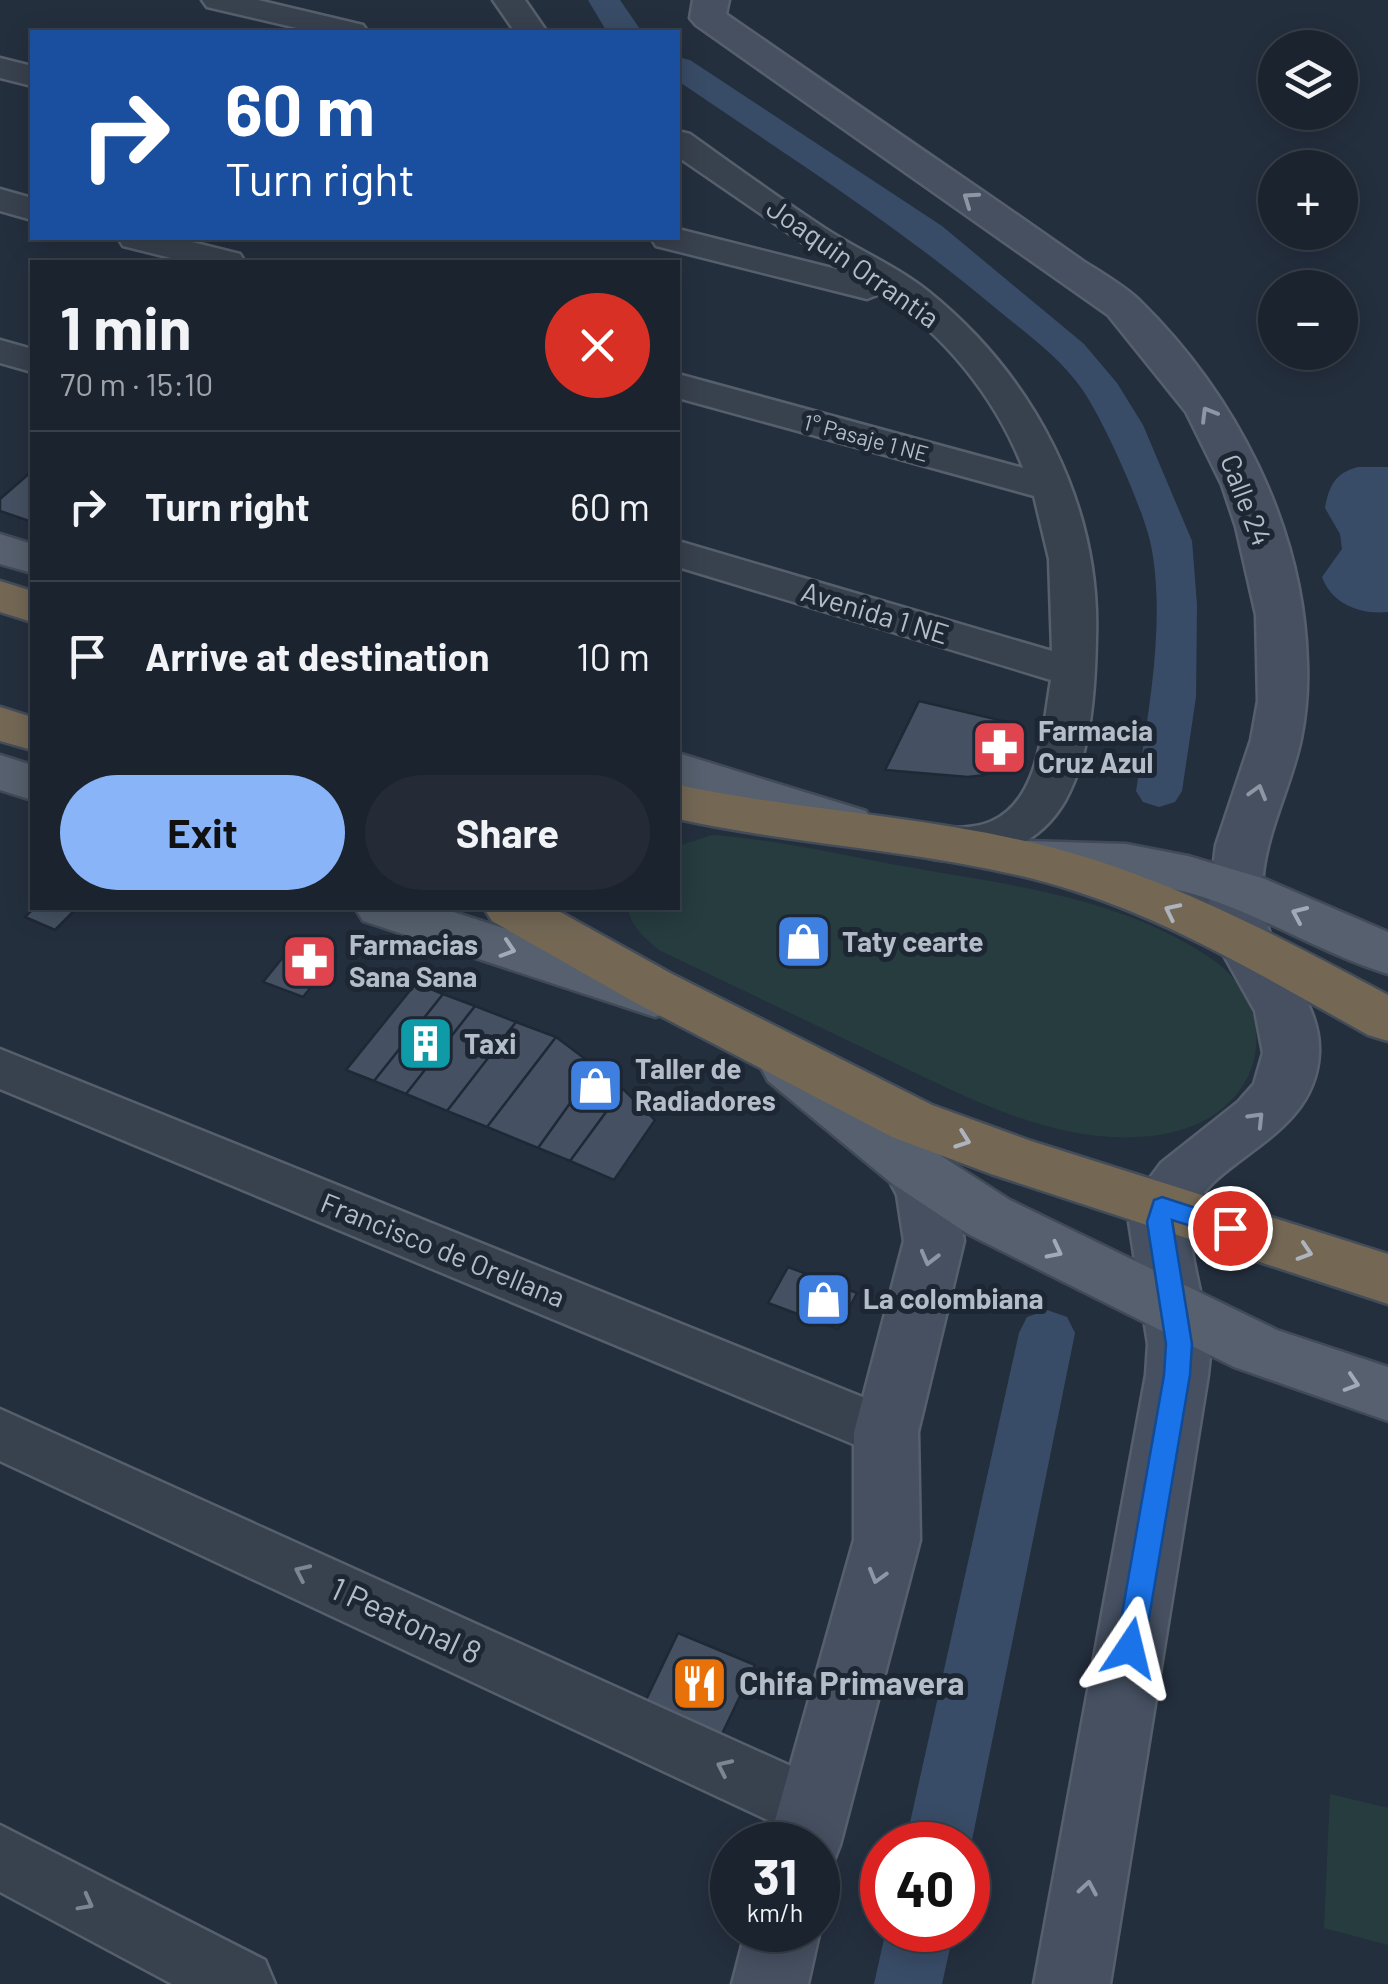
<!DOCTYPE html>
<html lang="en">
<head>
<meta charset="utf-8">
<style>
  :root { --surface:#1b232e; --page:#242b36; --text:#f1f3f6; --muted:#a0a4aa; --line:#39404a; --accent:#8ab4f8 }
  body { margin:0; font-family:Barlow,sans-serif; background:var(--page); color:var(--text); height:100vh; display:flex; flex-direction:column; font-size:38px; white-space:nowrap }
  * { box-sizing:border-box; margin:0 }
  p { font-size:32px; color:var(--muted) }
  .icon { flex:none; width:55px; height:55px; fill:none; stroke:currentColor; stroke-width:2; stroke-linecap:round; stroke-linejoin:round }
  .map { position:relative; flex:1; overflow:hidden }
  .sheet { position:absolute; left:30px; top:260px; width:650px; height:650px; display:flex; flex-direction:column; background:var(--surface); border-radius:0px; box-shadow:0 5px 25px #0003,0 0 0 2px var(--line) }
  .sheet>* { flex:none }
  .banner { position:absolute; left:30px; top:30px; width:650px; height:210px; border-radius:0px; box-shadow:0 5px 25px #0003,0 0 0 2px var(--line); background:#1a4fa0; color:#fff; overflow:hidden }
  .buttons { position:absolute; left:1258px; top:30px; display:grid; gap:20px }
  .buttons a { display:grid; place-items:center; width:100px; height:100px; border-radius:50%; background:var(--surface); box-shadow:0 5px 25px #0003,0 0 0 2px var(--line); font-size:50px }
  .speed { position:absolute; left:710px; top:1822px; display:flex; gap:20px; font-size:50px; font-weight:700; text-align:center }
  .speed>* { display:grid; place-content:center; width:130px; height:130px; border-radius:50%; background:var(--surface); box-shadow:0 5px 25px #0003,0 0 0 2px var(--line); line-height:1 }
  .speed small { font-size:25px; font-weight:400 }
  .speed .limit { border:15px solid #d22; background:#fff; color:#111 }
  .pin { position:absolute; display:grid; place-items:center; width:85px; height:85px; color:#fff; margin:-42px; border:5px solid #fff; border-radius:50%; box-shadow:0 2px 10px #0007 }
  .me { position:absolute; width:110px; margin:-55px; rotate:10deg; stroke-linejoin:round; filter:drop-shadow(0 0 8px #0008) }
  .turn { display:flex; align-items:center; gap:35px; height:210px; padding:0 30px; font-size:45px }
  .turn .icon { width:130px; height:130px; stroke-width:2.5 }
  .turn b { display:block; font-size:70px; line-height:85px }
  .round { display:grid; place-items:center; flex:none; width:105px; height:105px; border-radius:52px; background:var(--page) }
  .head { display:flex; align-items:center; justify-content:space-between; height:170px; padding:0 30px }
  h1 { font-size:60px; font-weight:700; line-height:75px }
  .primary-button { display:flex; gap:20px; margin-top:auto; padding:20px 30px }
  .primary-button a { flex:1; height:115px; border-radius:60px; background:var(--accent); color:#111; font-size:40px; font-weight:700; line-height:115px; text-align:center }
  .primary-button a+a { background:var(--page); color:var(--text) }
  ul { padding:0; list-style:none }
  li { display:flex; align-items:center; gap:30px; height:150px; padding:0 30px; border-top:2px solid var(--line) }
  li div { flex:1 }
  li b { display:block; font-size:38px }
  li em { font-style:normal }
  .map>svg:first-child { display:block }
</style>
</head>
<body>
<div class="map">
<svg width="1388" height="1984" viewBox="0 0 1388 1984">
  <rect width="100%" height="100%" fill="#242f3e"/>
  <path fill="#263c3f" d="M712 835C772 839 832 853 891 864 999 884 1116 894 1209 957 1281 1005 1269 1100 1187 1128 1149 1141 1106 1139 1067 1131 1001 1117 939 1084 878 1055 805 1020 732 985 659 950 645 938 631 927 628 908H678V846Z
    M1330 1794 1388 1808V1945L1324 1928Z"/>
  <path fill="#394c67" d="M1358 467H1388V612C1360 615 1332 604 1322 577L1342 549 1340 534 1325 508C1329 486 1335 473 1358 467Z"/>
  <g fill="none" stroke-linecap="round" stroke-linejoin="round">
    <path fill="#394c67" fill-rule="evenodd" d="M588 0H620L642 32H607Z
      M678 57 690 60 942 226 1084 344 1117 383 1143 425 1192 541 1197 605 1196 697 1182 791 1175 802 1159 807 1143 802 1136 791C1148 717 1167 616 1150 541 1142 506 1103 419 1082 389 1059 356 1024 332 993 306 894 223 785 154 678 81Z
      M1047 1310 1067 1317 1075 1333 971 1845 968 1853V1845H905L1019 1333 1027 1317Z
      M886 1930H954L942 1984H874Z"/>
  </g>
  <path fill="#455162" stroke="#1f2835" stroke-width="2.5" d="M32 471V522L0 511V499Z
    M919 701 1016 724 998 766 985 775 968 777 885 770Z
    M34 908H77L55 930 25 917Z
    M296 941 336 956 303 997 263 982Z
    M416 983 443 994 374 1081 346 1070Z
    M443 994 475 1006 406 1094 374 1081Z
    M475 1006 516 1022 447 1111 406 1094Z
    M516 1022 556 1037 487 1127 447 1111Z
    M556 1037 596 1067 538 1148 487 1127Z
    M596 1067 623 1089 570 1161 538 1148Z
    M623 1089 655 1120 614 1180 570 1161Z
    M788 1267 857 1293 838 1329 768 1303Z
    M678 1633 755 1665 721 1736 644 1704Z"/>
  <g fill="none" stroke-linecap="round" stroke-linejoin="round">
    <defs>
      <path id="street" d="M202 0H258L363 25 368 32H314L207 7Z
        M493 0H525L547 32H515Z
        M0 58 32 66V86L0 78Z
        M678 131 690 134C735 166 780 199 826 229 860 251 898 267 929 292 1034 377 1101 504 1096 639 1095 692 1091 754 1065 801 1037 850 975 871 921 856L914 844 921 832C944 826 970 831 992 821 1040 800 1043 725 1051 680L678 567V541L1052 651 1049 559 1034 496 678 398V374L1023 468C996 398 945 335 882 293L867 299 656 246 651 238H678V229L844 271 678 157Z
        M0 189 32 198V220L0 211Z
        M118 238H176L240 254 245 262H187L123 246Z
        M0 340 32 349V372L0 363Z
        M0 1049 907 1415 915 1432 907 1449 886 1457 865 1449 0 1089Z
        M0 1409 835 1786 845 1808 835 1830 812 1839 789 1830 0 1461Z
        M0 1825 265 1960 275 1984H172L0 1892Z"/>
      <path id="secondary" d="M693 0H729L726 14C807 70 889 127 971 183 1009 209 1046 235 1083 261 1102 273 1123 285 1139 300 1235 394 1304 526 1307 663 1308 688 1306 714 1301 739 1290 792 1261 840 1262 895 1262 954 1322 994 1319 1053 1315 1140 1211 1157 1191 1215 1184 1238 1207 1312 1210 1341 1211 1352 1209 1364 1208 1375L1110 1984H1034L1146 1375 1148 1344 1129 1222 1147 1182 1161 1163 1238 1102 1254 1084 1263 1053 1255 1011 1222 952 1208 909 1216 845 1251 740 1258 701 1256 615 1236 527 1222 485 1186 412 1108 315 696 25 690 18Z
        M911 1143 932 1150 957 1195 964 1241 918 1432 920 1540 840 1845 830 1870 818 1874V1845H768L854 1540V1432L904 1241 897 1195 882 1166 890 1150Z
        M818 1924 820 1930 808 1984H732L746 1930H818Z"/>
      <path id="primary" d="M0 534 32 544V573L0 564Z
        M678 753 866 811 874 824 866 837 848 842 678 788Z
        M0 755 32 765V800L0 790Z
        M1028 841 1126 844 1188 856 1265 879 1388 932V974C1319 953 1257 911 1186 892 1127 876 1064 888 1010 872L1002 859 1010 846Z
        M355 908H441L674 983 683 997 674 1011 655 1017 363 921Z
        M788 1045 808 1051 932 1150 1010 1200 1277 1330 1388 1367V1421L1234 1367 968 1234 890 1182 768 1081 760 1066 768 1051Z"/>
      <path id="highway" d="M0 581 32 591V622L0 612Z
        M0 707 32 717V750L0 741Z
        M678 785C802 811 931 816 1054 848 1173 880 1280 937 1388 995V1041L1368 1035C1273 982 1178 924 1075 891 947 850 809 848 678 819Z
        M484 908H553L672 974 932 1105 1031 1141 1388 1254V1304L991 1174 892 1137 634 1002 492 921Z"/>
    </defs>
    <use href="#street" stroke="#565f6c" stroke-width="5"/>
    <use href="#secondary" stroke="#565f6c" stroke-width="5"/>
    <use href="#primary" stroke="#414a57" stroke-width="5"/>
    <use href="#highway" stroke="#434c59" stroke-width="5"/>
    <use href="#street" fill="#38414e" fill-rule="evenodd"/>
    <use href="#secondary" fill="#465061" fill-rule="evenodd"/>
    <use href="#primary" fill="#56606e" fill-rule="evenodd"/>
    <use href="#highway" fill="#746855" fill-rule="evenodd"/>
  </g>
  <defs><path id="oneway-chevron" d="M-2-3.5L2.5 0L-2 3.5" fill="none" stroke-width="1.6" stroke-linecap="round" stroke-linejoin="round" transform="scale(2.5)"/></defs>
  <g stroke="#8e96a5">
    <use href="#oneway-chevron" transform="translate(970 199) rotate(-145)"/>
    <use href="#oneway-chevron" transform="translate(1208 414) rotate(-121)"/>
    <use href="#oneway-chevron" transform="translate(1258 792) rotate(-74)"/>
    <use href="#oneway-chevron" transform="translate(1257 1119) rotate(-46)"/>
    <use href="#oneway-chevron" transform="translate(929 1258) rotate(105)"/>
    <use href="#oneway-chevron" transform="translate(877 1576) rotate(106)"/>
    <use href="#oneway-chevron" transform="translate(1088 1888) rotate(-80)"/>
  </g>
  <g stroke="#aeb4bd">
    <use href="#oneway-chevron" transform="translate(1172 911) rotate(-154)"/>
    <use href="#oneway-chevron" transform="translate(963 1140) rotate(20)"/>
    <use href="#oneway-chevron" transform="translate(1305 1252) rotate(18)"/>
  </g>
  <g stroke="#a1aab7">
    <use href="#oneway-chevron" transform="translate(1299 914) rotate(-156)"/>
    <use href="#oneway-chevron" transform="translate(508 949) rotate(18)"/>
    <use href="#oneway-chevron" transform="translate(1055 1251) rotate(27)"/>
    <use href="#oneway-chevron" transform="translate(1352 1383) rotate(18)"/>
  </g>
  <g stroke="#7c8592">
    <use href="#oneway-chevron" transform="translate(302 1572) rotate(-155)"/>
    <use href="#oneway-chevron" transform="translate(724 1767) rotate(-155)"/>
    <use href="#oneway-chevron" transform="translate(86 1903) rotate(28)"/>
  </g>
  <path fill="#1a73e8" stroke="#114b97" stroke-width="2.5" d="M1162 1197 1239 1222 1243 1228 1239 1235 1230 1238 1172 1220 1192 1344 1190 1375 1144 1648 1140 1657 1130 1660 1120 1657 1116 1648 1164 1375 1166 1344 1147 1222 1154 1200Z"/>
  <defs>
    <symbol id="pharmacy-square" viewBox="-11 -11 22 22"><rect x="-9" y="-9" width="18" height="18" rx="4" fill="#e0444e" stroke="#1d2633"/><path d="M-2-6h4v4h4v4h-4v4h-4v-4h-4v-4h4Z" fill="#fff"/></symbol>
    <symbol id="shop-square" viewBox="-11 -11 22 22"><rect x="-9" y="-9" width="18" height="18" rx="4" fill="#3f7fe0" stroke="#1d2633"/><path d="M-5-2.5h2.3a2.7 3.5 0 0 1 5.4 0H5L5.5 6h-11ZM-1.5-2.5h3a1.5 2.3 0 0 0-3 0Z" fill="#fff"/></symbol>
    <symbol id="building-square" viewBox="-11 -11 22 22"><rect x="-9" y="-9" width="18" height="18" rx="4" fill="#0f9aa8" stroke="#1d2633"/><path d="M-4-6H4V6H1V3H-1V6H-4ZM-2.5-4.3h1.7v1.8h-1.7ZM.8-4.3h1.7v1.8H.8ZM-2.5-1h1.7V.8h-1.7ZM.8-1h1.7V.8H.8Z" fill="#fff"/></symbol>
    <symbol id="restaurant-square" viewBox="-11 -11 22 22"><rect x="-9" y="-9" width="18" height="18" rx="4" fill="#e8710a" stroke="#1d2633"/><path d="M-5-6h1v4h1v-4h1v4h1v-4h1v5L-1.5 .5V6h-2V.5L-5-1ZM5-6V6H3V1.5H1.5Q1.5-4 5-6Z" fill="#fff"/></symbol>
  </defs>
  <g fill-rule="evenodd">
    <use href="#pharmacy-square" x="968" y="716" width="63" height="63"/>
    <use href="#shop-square" x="772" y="910" width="63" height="63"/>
    <use href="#pharmacy-square" x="278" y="930" width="63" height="63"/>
    <use href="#building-square" x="394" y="1012" width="63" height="63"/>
    <use href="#shop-square" x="564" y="1054" width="63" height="63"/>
    <use href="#shop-square" x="792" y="1268" width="63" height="63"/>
    <use href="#restaurant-square" x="668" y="1652" width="63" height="63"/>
  </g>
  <g text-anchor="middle" stroke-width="10" stroke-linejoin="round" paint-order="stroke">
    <g font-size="22" fill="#b4bcc9" stroke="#1d2633">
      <text transform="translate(866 438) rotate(15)" y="8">1° Pasaje 1 NE</text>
    </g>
    <g font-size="28" fill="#b4bcc9" stroke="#1d2633">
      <text transform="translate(853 263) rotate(35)" y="10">Joaquin Orrantia</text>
      <text transform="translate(1246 500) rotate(69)" y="10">Calle 24</text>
      <text transform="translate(875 613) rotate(17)" y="10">Avenida 1 NE</text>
      <text transform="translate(443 1250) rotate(22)" y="10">Francisco de Orellana</text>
    </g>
    <g font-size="28" font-weight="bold" fill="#b4bcc9" stroke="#1d2633" text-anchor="start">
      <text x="1038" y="741">Farmacia<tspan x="1038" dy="32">Cruz Azul</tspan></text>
      <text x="842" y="952">Taty cearte</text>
      <text x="349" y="955">Farmacias<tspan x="349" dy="32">Sana Sana</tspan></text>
      <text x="464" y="1054">Taxi</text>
      <text x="635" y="1079">Taller de<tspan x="635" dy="32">Radiadores</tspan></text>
      <text x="863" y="1309">La colombiana</text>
    </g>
    <g font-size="32" fill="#b4bcc9" stroke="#1d2633">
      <text transform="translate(406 1621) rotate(25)" y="11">1 Peatonal 8</text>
    </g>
    <g font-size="32" font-weight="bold" fill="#b4bcc9" stroke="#1d2633" text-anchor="start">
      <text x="739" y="1695">Chifa Primavera</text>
    </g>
  </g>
</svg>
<div class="buttons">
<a><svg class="icon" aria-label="layers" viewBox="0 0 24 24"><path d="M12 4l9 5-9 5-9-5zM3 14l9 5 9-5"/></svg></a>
<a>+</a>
<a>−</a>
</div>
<div class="speed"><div>31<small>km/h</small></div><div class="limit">40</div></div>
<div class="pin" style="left:1230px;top:1228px;background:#d93025"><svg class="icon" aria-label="arrive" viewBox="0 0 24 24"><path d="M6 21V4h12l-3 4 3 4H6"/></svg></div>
<svg class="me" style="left:1130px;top:1648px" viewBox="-20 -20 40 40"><path d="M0-17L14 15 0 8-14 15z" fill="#1a73e8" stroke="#fff" stroke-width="4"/></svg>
<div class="banner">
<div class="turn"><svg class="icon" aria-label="right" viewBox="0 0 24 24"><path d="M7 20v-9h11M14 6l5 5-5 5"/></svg><div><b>60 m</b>Turn right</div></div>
</div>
<section class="sheet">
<div class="head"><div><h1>1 min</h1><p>70 m · 15:10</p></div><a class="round" style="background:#d93025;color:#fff"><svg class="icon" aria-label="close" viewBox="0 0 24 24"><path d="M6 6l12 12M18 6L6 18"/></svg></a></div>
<ul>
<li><svg class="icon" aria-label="right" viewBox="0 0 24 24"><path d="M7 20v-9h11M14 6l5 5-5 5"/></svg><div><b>Turn right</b></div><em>60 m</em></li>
<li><svg class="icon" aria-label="arrive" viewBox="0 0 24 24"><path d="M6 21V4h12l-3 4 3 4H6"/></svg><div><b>Arrive at destination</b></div><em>10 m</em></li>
</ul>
<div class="primary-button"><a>Exit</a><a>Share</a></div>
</section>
</div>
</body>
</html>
